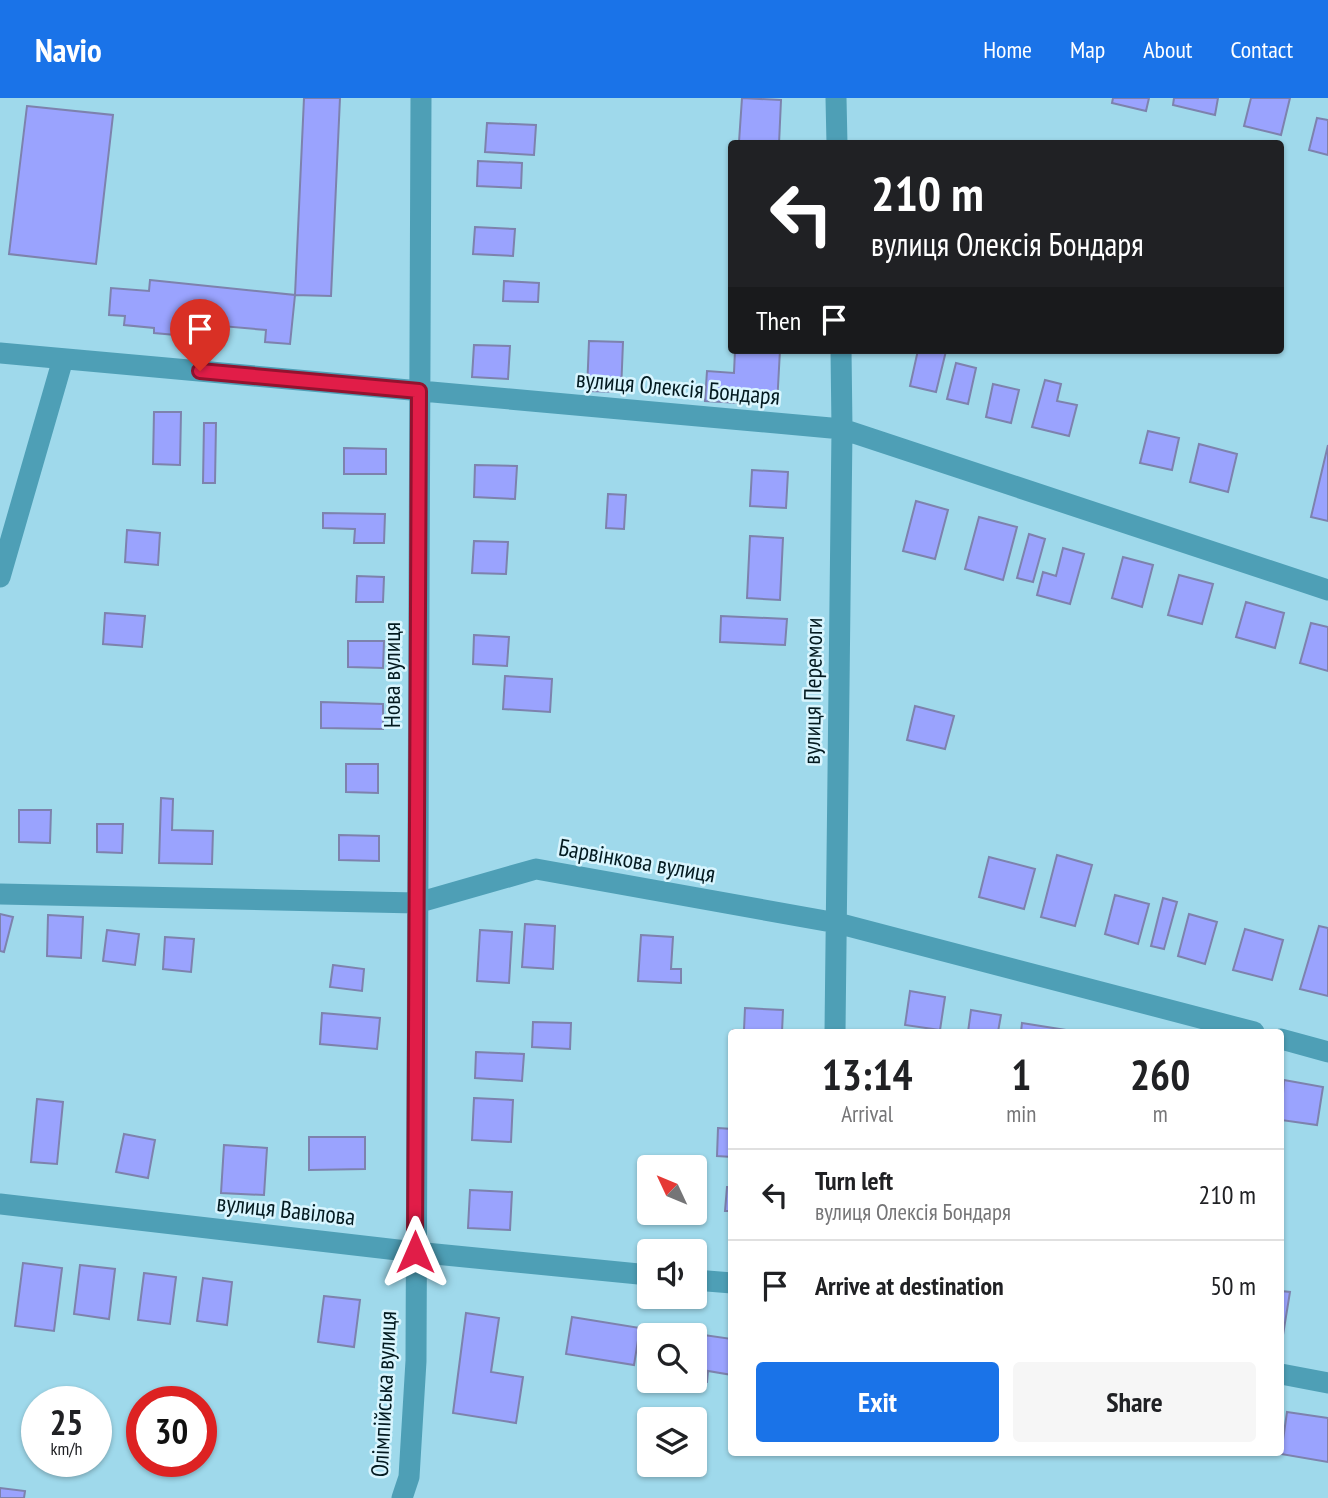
<!DOCTYPE html>
<html lang="en">
<head>
<meta charset="utf-8">
<style>
  :root { --surface:#fff; --page:#f6f6f6; --text:#202124; --muted:#757577; --line:#e0e0e0; --accent:#1a73e8 }
  body { margin:0; font-family:"PT Sans Narrow",sans-serif; background:var(--page); color:var(--text); height:100vh; display:flex; flex-direction:column; font-size:26px; white-space:nowrap }
  * { box-sizing:border-box; margin:0 }
  p { font-size:23px; color:var(--muted) }
  .icon { flex:none; width:38px; height:38px; fill:none; stroke:currentColor; stroke-width:2; stroke-linecap:round; stroke-linejoin:round }
  .map { position:relative; flex:1; overflow:hidden }
  .side { position:absolute; left:728px; top:931px; width:556px; height:427px; display:flex; flex-direction:column; background:var(--surface); border-radius:7px; box-shadow:0 2px 5px #0004 }
  .side>* { flex:none }
  .banner { position:absolute; left:728px; top:42px; width:556px; height:214px; border-radius:7px; box-shadow:0 2px 5px #0004; background:#202124; color:#fff; overflow:hidden }
  .needle { width:46px; rotate:314deg }
  .fabs { position:absolute; left:637px; top:1057px; display:grid; gap:14px }
  .fabs a { display:grid; place-items:center; width:70px; height:70px; border-radius:7px; background:var(--surface); box-shadow:0 2px 5px #0004; font-size:35px }
  .speed { position:absolute; left:21px; top:1288px; display:flex; gap:14px; font-size:35px; font-weight:700; text-align:center }
  .speed>* { display:grid; place-content:center; width:91px; height:91px; border-radius:50%; background:var(--surface); box-shadow:0 2px 5px #0004; line-height:1 }
  .speed small { font-size:18px; font-weight:400 }
  .speed .limit { border:10px solid #d22; background:#fff; color:#111 }
  .pin { position:absolute; display:grid; place-items:center; width:60px; height:60px; color:#fff; margin:-72px -30px; border-radius:50% 50% 50% 0; rotate:-45deg; box-shadow:0 0 7px #0007 }
  .pin .icon { rotate:45deg }
  .me { position:absolute; width:77px; margin:-38px; rotate:0deg; stroke-linejoin:round; filter:drop-shadow(0 0 5px #0008) }
  .turn { display:flex; align-items:center; gap:24px; height:147px; padding:0 28px; font-size:32px }
  .turn .icon { width:91px; height:91px; stroke-width:2.5 }
  .turn b { display:block; font-size:49px; line-height:60px }
  .then { display:flex; align-items:center; height:66px; padding:0 28px; background:#0003; gap:14px; font-size:26px }
  .eta { display:flex; justify-content:space-evenly; align-items:center; height:119px; text-align:center }
  .eta b { font-size:42px; font-weight:600; line-height:49px }
  .cta { display:flex; gap:14px; margin-top:auto; padding:14px 28px }
  .cta a { flex:1; height:80px; border-radius:7px; background:var(--accent); color:#fff; font-size:28px; font-weight:600; line-height:80px; text-align:center }
  .cta a+a { background:var(--page); color:var(--text) }
  ul { padding:0; list-style:none }
  li { display:flex; align-items:center; gap:21px; height:91px; padding:0 28px; border-top:2px solid var(--line) }
  li div { flex:1 }
  li b { display:block; font-size:26px }
  li em { font-style:normal }
  header { display:flex; align-items:center; gap:42px; box-sizing:border-box; height:98px; padding:0 35px; background:var(--accent); color:#fff }
  header strong { font-size:33px }
  nav { display:flex; gap:38px; margin-inline-start:auto; font-size:24px }
  .map>svg:first-child { display:block }
</style>
</head>
<body>
<header>
<strong>Navio</strong>
<nav><a>Home</a><a>Map</a><a>About</a><a>Contact</a></nav>
</header>
<div class="map">
<svg width="1328" height="1400" viewBox="0 0 1328 1400">
  <rect width="100%" height="100%" fill="#9fd9eb"/>
  <path fill="#9aa3fe" stroke="#7d82ad" stroke-width="2" d="M304 0H340L331 198 295 197Z
    M742 0 781 2 779 46 739 44Z
    M1113 0H1149L1146 13 1112 5Z
    M1174 0H1218L1215 17 1173 7Z
    M1251 0H1290L1281 37 1244 28Z
    M27 8 113 17 96 166 9 156Z
    M1317 20 1328 22V57L1309 52Z
    M487 25 536 27 534 57 485 54Z
    M478 63 522 65 521 90 477 88Z
    M475 129 515 131 513 158 473 156Z
    M150 182 295 197 290 246 265 244 266 232 222 228 221 241 154 235V230L124 227 125 218 109 217 111 190 149 193Z
    M504 183 539 185 538 204 503 203Z
    M589 243 623 244 621 294 587 293Z
    M474 247 510 248 508 281 472 279Z
    M735 252H780L777 307 705 303 707 273 734 275Z
    M918 252 946 253 936 294 910 288Z
    M956 265 976 270 968 306 947 301Z
    M1045 282 1061 286 1057 303 1077 307 1069 338 1032 329Z
    M993 286 1019 292 1011 325 986 319Z
    M154 314H181L180 367 153 366Z
    M204 325H216L215 385H203Z
    M1148 333 1179 340 1172 372 1140 365Z
    M1199 346 1237 356 1228 394 1190 384Z
    M1328 347V423L1311 419Z
    M344 350 386 351V376H344Z
    M475 367 517 368 515 401 474 399Z
    M752 372 788 374 786 410 750 408Z
    M608 396 626 397 624 431 606 430Z
    M916 403 948 412 935 461 903 453Z
    M323 415 385 416 384 445H354L355 431 323 430Z
    M979 419 1017 429 1003 482 965 471Z
    M127 432 160 435 158 467 125 464Z
    M1029 436 1045 441 1033 484 1017 480Z
    M750 438 783 440 780 502 747 500Z
    M474 443 508 444 506 476 472 475Z
    M1063 450 1084 456 1070 506 1037 497 1043 474 1056 478Z
    M1123 459 1153 467 1142 509 1112 500Z
    M1179 477 1213 486 1202 526 1168 517Z
    M357 478 384 479 383 504H356Z
    M1246 504 1284 515 1275 550 1236 539Z
    M105 515 145 518 142 549 103 546Z
    M721 518 787 521 785 547 720 544Z
    M1311 525 1328 529V573L1300 565Z
    M474 537 509 539 507 568 473 566Z
    M348 543H384L383 570 348 569Z
    M505 578 552 581 550 614 503 611Z
    M321 604 383 606V631L321 630Z
    M915 608 954 618 945 651 907 642Z
    M346 666H378V695L346 694Z
    M161 700 173 701 172 732 213 733 212 766 159 765Z
    M19 712H51L50 745 19 744Z
    M97 726H123L122 755 97 754Z
    M339 737 379 738V763L339 762Z
    M1057 757 1092 767 1075 828 1041 819Z
    M989 759 1035 771 1024 811 979 799Z
    M1115 797 1149 806 1138 846 1105 836Z
    M1163 800 1177 804 1164 851 1151 848Z
    M0 816 13 819 4 854 0 853Z
    M1189 816 1217 824 1205 866 1178 858Z
    M48 817 83 819 81 860 47 858Z
    M525 826 555 828 553 871 522 869Z
    M1319 828 1328 830V898L1300 891Z
    M1245 831 1283 842 1272 882 1233 872Z
    M107 832 139 836 135 867 103 863Z
    M480 832 512 834 509 885 477 883Z
    M641 837 673 839 671 871H681V885L638 883Z
    M165 839 194 841 191 874 163 871Z
    M333 867 364 871 362 893 330 889Z
    M910 893 945 899 940 932 905 927Z
    M745 910 783 912 782 934H733V932H744Z
    M971 912 1001 917 998 934H968Z
    M322 915 380 920 377 951 320 946Z
    M533 924 571 925 570 951 532 949Z
    M1022 925 1072 933 1071 934H1021Z
    M476 954 524 956 522 983 475 980Z
    M1284 982 1323 989 1317 1027 1281 1022Z
    M474 1000 513 1002 511 1044 472 1042Z
    M37 1001 63 1004 57 1066 31 1064Z
    M718 1030 732 1031V1059L717 1058Z
    M124 1036 155 1042 148 1080 116 1074Z
    M309 1039H365V1071L309 1072Z
    M224 1047 267 1050 264 1097 221 1095Z
    M727 1089H732V1113H725Z
    M470 1092 512 1094 510 1132 468 1130Z
    M23 1165 62 1170 54 1233 15 1228Z
    M80 1167 115 1171 109 1221 74 1216Z
    M144 1175 176 1179 170 1226 138 1222Z
    M203 1180 232 1184 227 1227 197 1223Z
    M1281 1193 1290 1194 1283 1237H1281Z
    M324 1198 360 1202 354 1249 318 1244Z
    M466 1215 499 1220 491 1274 523 1279 516 1325 453 1315Z
    M572 1219 640 1230 634 1267 566 1256Z
    M690 1235 732 1241V1277L708 1273 707 1284 695 1283V1237H690Z
    M1287 1314 1328 1320V1364L1281 1356Z
    M0 1390 25 1393 24 1400H0Z"/>
  <g fill="none" stroke-linecap="round" stroke-linejoin="round">
    <path stroke="#4e9fb6" stroke-width="21" d="M836 0 837 46
      M0 255 842 331 1328 492
      M0 479 63 261
      M0 796 417 805 536 771 837 825 1254 934
      M835 934 842 331 841 252
      M1281 941 1328 954
      M0 1106 415 1154 649 1177
      M695 1182 732 1185
      M1281 1276 1328 1285
      M402 1400 409 1379 416 1263 421 0"/>
  </g>
  <g fill="none" stroke-linecap="round" stroke-linejoin="round">
    <defs>
      <path id="route" d="M200 273 419 293 415 1154"/>
    </defs>
    <use href="#route" stroke="#92132f" stroke-width="18"/>
    <use href="#route" stroke="#e11d48" stroke-width="12"/>
  </g>
  <g text-anchor="middle" stroke-width="5" stroke-linejoin="round" paint-order="stroke">
    <g font-size="24" fill="#031a20" stroke="#d9f5fe">
      <text transform="translate(678 290) rotate(5)" y="8">вулиця Олексія Бондаря</text>
      <text transform="translate(392 577) rotate(-90)" y="8">Нова вулиця</text>
      <text transform="translate(813 593) rotate(-89)" y="8">вулиця Перемоги</text>
      <text transform="translate(637 763) rotate(10)" y="8">Барвінкова вулиця</text>
      <text transform="translate(286 1112) rotate(6)" y="8">вулиця Вавілова</text>
      <text transform="translate(384 1296) rotate(-87)" y="8">Олімпійська вулиця</text>
    </g>
  </g>
</svg>
<div class="fabs">
<a><svg class="needle" viewBox="-14 -14 28 28"><path d="M0-13l5 13h-10z" fill="#e53935"/><path d="M0 13l5-13h-10z" fill="#757577"/></svg></a>
<a><svg class="icon" aria-label="sound" viewBox="0 0 24 24"><path d="M4 9h4l5-4v14l-5-4H4zM17 9q2 3 0 6"/></svg></a>
<a><svg class="icon" aria-label="search" viewBox="0 0 24 24"><circle cx="10" cy="10" r="6"/><path d="M15 15l6 6"/></svg></a>
<a><svg class="icon" aria-label="layers" viewBox="0 0 24 24"><path d="M12 4l9 5-9 5-9-5zM3 14l9 5 9-5"/></svg></a>
</div>
<div class="speed"><div>25<small>km/h</small></div><div class="limit">30</div></div>
<div class="pin" style="left:200px;top:273px;background:#d93025"><svg class="icon" aria-label="arrive" viewBox="0 0 24 24"><path d="M6 21V4h12l-3 4 3 4H6"/></svg></div>
<svg class="me" style="left:415px;top:1154px" viewBox="-20 -20 40 40"><path d="M0-17L14 15 0 8-14 15z" fill="#e11d48" stroke="#fff" stroke-width="4"/></svg>
<div class="banner">
<div class="turn"><svg class="icon" aria-label="left" viewBox="0 0 24 24"><path d="M17 20v-9H6M10 6l-5 5 5 5"/></svg><div><b>210 m</b>вулиця Олексія Бондаря</div></div>
<div class="then">Then<svg class="icon" aria-label="arrive" viewBox="0 0 24 24"><path d="M6 21V4h12l-3 4 3 4H6"/></svg></div>
</div>
<section class="side">
<div class="eta">
<div><b>13:14</b><p>Arrival</p></div>
<div><b>1</b><p>min</p></div>
<div><b>260</b><p>m</p></div>
</div>
<ul>
<li><svg class="icon" aria-label="left" viewBox="0 0 24 24"><path d="M17 20v-9H6M10 6l-5 5 5 5"/></svg><div><b>Turn left</b><p>вулиця Олексія Бондаря</p></div><em>210 m</em></li>
<li><svg class="icon" aria-label="arrive" viewBox="0 0 24 24"><path d="M6 21V4h12l-3 4 3 4H6"/></svg><div><b>Arrive at destination</b></div><em>50 m</em></li>
</ul>
<div class="cta"><a>Exit</a><a>Share</a></div>
</section>
</div>
</body>
</html>
